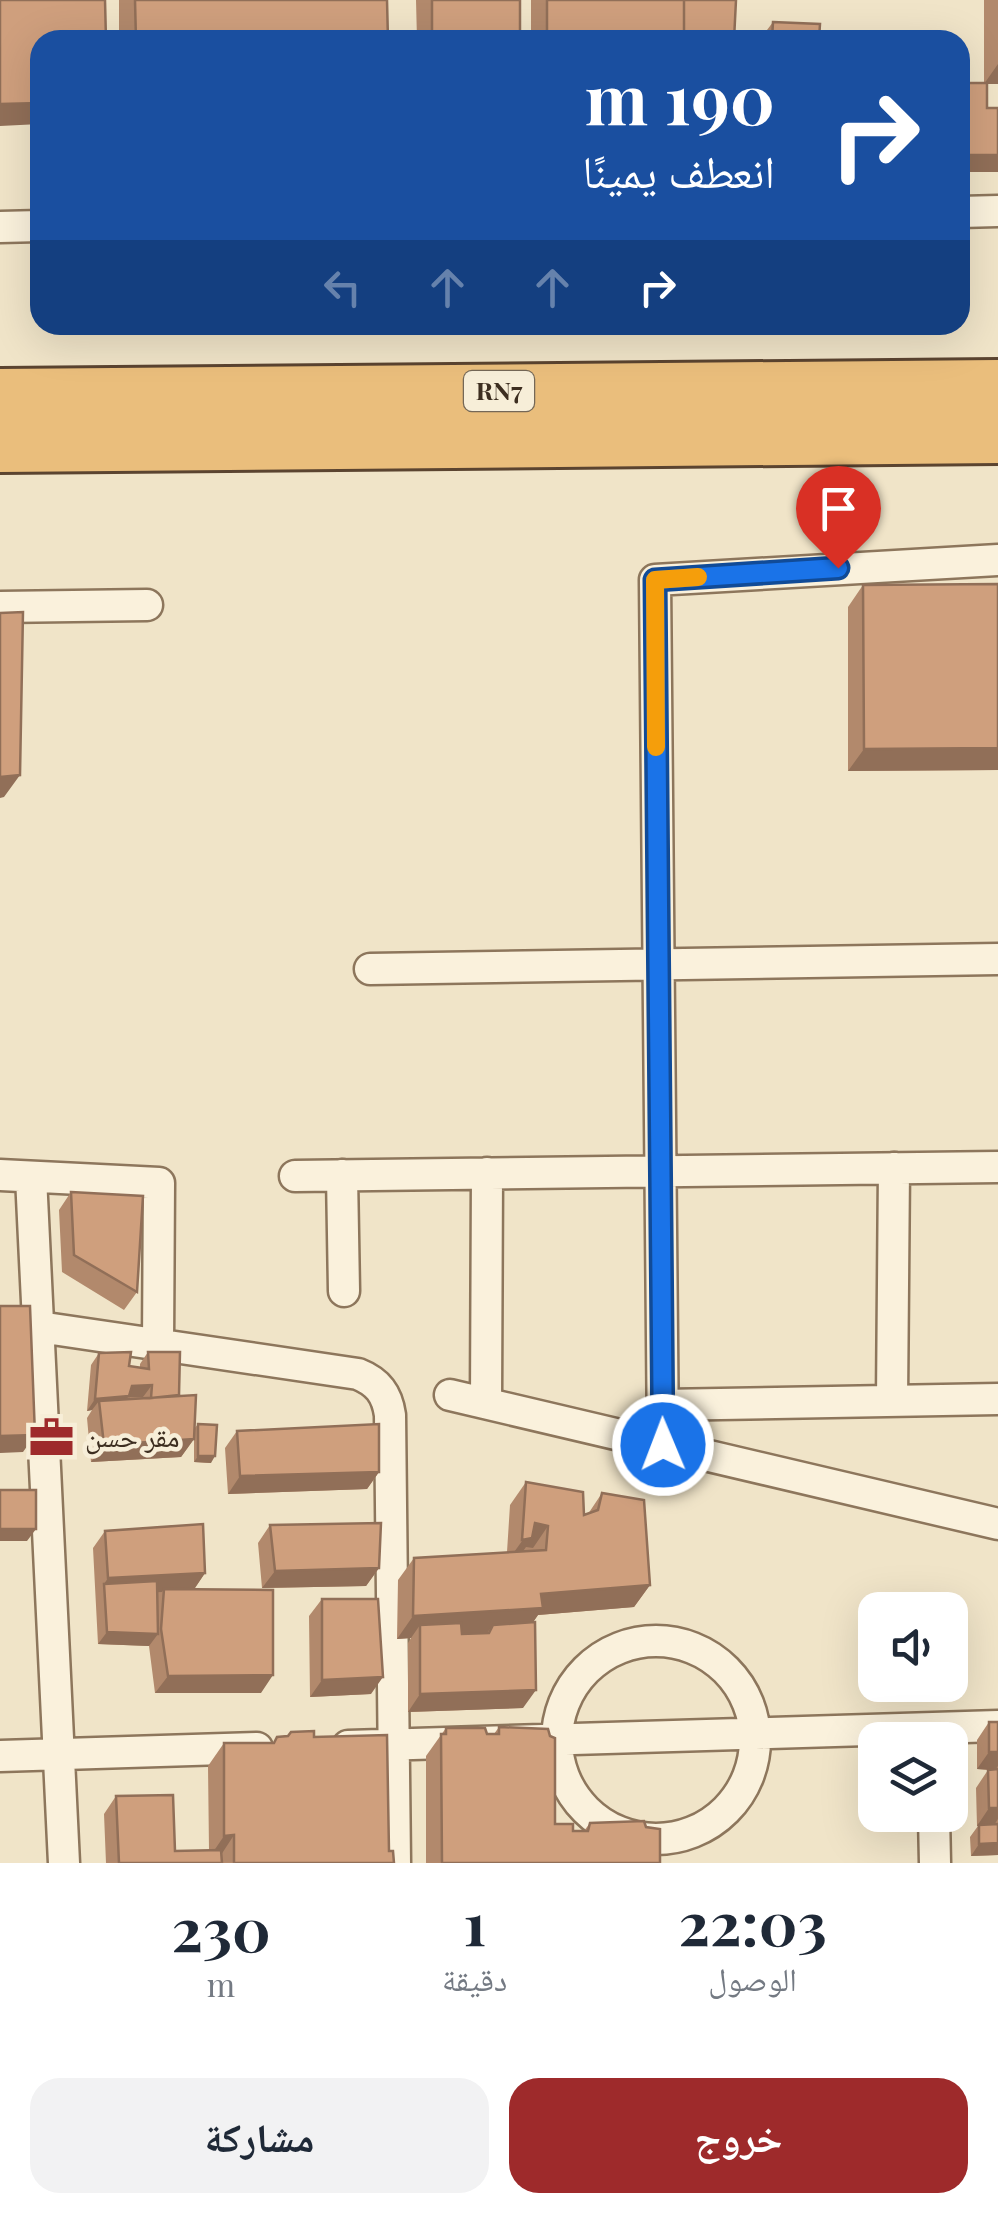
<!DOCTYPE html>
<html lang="ar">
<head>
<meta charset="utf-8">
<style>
  :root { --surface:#fff; --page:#f2f2f3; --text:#1f2937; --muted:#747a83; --accent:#9e2a2b }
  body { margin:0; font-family:"Playfair Display","Noto Naskh Arabic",serif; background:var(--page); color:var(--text); direction:rtl; height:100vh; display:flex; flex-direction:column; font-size:38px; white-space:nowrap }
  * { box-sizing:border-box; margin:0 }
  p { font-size:32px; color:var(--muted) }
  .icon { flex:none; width:55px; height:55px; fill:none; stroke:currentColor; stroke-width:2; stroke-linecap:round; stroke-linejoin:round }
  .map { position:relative; height:1863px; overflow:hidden; direction:ltr }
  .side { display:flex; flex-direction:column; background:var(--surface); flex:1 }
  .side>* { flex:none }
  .top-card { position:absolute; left:30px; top:30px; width:940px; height:305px; border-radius:30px; box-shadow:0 10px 40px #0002; direction:rtl; background:#1a4fa0; color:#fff; overflow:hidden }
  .buttons { position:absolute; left:858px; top:1592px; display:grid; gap:20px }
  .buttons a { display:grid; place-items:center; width:110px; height:110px; border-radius:20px; background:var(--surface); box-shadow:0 10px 40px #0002; font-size:50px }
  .pin { position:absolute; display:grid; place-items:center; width:85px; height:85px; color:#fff; margin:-102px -42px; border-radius:50% 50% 50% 0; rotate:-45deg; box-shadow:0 0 10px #0007 }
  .pin .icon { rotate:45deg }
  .me { position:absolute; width:110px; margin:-55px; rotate:359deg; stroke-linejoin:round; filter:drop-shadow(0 0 8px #0008) }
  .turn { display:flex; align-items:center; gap:35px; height:210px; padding:0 30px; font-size:45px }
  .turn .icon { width:130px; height:130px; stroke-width:2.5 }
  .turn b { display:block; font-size:70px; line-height:85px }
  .lanes { display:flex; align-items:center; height:95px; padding:0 30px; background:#0003; justify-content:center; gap:50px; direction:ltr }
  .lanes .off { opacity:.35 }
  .eta { display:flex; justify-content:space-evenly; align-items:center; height:170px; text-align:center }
  .eta b { font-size:60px; font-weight:700; line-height:70px }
  .button { display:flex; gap:20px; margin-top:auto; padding:20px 30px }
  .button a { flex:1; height:115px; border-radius:30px; background:var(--accent); color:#fff; font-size:40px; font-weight:700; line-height:115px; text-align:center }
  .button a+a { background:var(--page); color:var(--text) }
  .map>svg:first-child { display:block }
</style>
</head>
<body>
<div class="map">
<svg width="998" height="1863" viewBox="0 0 998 1863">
  <rect width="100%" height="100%" fill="#f0e4c8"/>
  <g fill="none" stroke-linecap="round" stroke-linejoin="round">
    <defs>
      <path id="minor" d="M960 212 998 211
        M0 227 40 226
        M0 607 147 605
        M370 969 998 959
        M0 1175 159 1183 158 1345
        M342 1175 344 1291
        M295 1176 998 1167
        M31 1177 64 1863
        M39 1327 358 1374C378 1382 387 1394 390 1415L395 1863
        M450 1395 998 1524
        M892 1400 894 1168
        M486 1403 487 1173
        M662 1405 998 1399
        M663 1445 655 580 998 560
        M557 1740a99 99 0 1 1 198 0a99 99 0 1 1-198 0Z
        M348 1746 998 1726
        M0 1756 257 1748
        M934 1815 935 1863"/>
      <path id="trunk" d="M0 395 998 386
        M0 446 998 437"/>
    </defs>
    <use href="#minor" stroke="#8d765c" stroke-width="35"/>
    <use href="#trunk" stroke="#5b4430" stroke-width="58"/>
    <use href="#minor" stroke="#faf1dc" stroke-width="30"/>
    <use href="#trunk" stroke="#eabe7c" stroke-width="52"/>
  </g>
  <path fill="#b2896c" d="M119 0H387L388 40H119Z
    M416 0H520V40H417Z
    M531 0H736L734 40H531Z
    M984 0H998V84L984 83Z
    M773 22 819 40H764V34Z
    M998 584V770L848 771V607L863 585Z
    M71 1192 137 1292 124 1310 62 1272 59 1210Z
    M148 1352 179 1396 194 1429 198 1424 211 1463 194 1462V1439L181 1457 91 1462 87 1418 92 1410 87 1411 91 1365 99 1353 129 1366 140 1368V1364Z
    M237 1431 379 1472 367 1489 228 1494 225 1448Z
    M526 1482 584 1515 588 1514 602 1493 650 1585 634 1607 538 1615 533 1622 523 1708 408 1712V1643L411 1638 397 1639 398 1580 414 1558 507 1552 510 1505Z
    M270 1525 379 1568 366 1586 262 1588 258 1543Z
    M105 1531 205 1573 194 1589 261 1693H155L149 1646 98 1644 93 1548Z
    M322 1599 371 1694 310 1697 309 1616Z
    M989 1722H998V1855L971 1856 970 1837 978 1826H977L976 1788 988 1770 977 1769V1740Z
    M499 1727 555 1824 573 1831H584L590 1823 646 1827 660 1863H426V1756L446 1728 494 1734Z
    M314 1737 389 1851 394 1863H106L104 1814 116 1796 175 1851 209 1850 208 1766 224 1743H273Z"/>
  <path fill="#916f58" d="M998 64V84H984Z
    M40 103V124L0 126V104Z
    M960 155H998V172H960Z
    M998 748V770L848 771 864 749Z
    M20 775 4 797 0 798V777Z
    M152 1385 143 1397H128L121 1408 99 1401 92 1410 87 1411 95 1399 132 1386Z
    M35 1435 23 1452 0 1453V1436Z
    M194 1439 181 1457 91 1462 104 1445Z
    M198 1456H215L211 1463 194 1462Z
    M379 1472 367 1489 228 1494 240 1476Z
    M535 1523 548 1526 533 1548 526 1547 517 1560 507 1562Z
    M0 1529H36L27 1541H0Z
    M379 1568 366 1586 262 1588 275 1571Z
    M205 1573 193 1591 164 1589 162 1592 105 1595 104 1584 108 1578Z
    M650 1585 634 1607 538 1615 527 1631 493 1625 487 1633 420 1637V1625L411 1638 397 1639 413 1616 541 1594Z
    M107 1632 158 1634 149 1646 98 1644Z
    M273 1675 261 1693H155L168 1676Z
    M383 1677 371 1694 310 1697 322 1680Z
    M536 1690 523 1708 408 1712 420 1694Z
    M989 1752H998V1766L995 1770 977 1769Z
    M989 1808H998V1819L994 1825 977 1826Z
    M234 1835 219 1858H209L224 1836Z
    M998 1843V1855L971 1856 979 1844Z"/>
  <path fill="#cf9f7d" stroke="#916f58" stroke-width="2.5" d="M0 0H105L106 40H40V103L0 104Z
    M135 0H387L388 40H136Z
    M432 0H520V40H432Z
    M547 0H684V40H547Z
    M684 0H736L734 40H684Z
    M773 22 820 24 819 40H772Z
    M960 83H987V108H998V155H960Z
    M998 584V748L864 749 863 585Z
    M23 612 20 775 0 777V613Z
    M71 1192 143 1196 137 1292 74 1255Z
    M0 1306H30L35 1435 0 1436Z
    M131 1352 129 1366 149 1369 148 1352H180L179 1395 151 1398 152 1385 132 1386 129 1396 95 1399 99 1353Z
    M196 1395 194 1439 104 1445 99 1401Z
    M198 1424 217 1425 215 1456H198Z
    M379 1424V1472L240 1476 237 1431Z
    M526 1482 583 1492 584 1515 598 1510 602 1493 644 1500 650 1585 541 1594 543 1608 413 1616 414 1558 546 1550 548 1526 535 1523 532 1538 522 1540Z
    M0 1490H36V1529H0Z
    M381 1523 379 1568 275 1571 270 1525Z
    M203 1524 205 1573 108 1578 105 1531Z
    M157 1581 158 1634 107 1632 104 1584Z
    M164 1589 273 1590V1675L168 1676 161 1629Z
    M322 1599H378L383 1677 322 1680Z
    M535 1622 536 1690 420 1694V1625L461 1623 462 1634 489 1633 493 1625Z
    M989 1722H998V1752H989Z
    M499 1727 548 1729 550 1736 555 1738V1824H573V1831H588L590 1823 644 1821 646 1827 660 1829V1863H442L441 1734H446V1728H485L487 1734H499Z
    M314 1731V1737L387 1735 389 1851H393L394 1863H234V1835L224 1836V1743H274L277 1737 288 1736 291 1732Z
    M998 1769V1808H989L988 1770Z
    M173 1795 175 1851 221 1850 222 1863H119L116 1796Z
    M998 1824V1843L979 1844V1825Z"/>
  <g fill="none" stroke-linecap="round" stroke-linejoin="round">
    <defs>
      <path id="route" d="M663 1445 655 580 838 568"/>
    </defs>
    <use href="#route" stroke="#114b97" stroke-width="25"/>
    <use href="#route" stroke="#1a73e8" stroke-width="18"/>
    <path stroke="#f59e0b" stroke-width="18" d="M656 747 655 580 698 577"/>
  </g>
  <defs>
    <symbol id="office-bare" viewBox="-9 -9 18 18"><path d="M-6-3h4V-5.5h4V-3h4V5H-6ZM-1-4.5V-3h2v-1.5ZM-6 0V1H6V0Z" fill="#9e2a2b" stroke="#f7eed8" stroke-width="2.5" paint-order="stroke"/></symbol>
  </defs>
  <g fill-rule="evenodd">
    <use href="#office-bare" x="20" y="1406" width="63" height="63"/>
  </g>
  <g text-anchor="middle" stroke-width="9" stroke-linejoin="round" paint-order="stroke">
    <rect fill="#f7eed8" stroke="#756857" stroke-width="2.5" x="464" y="371" width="70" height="40" rx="8"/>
    <g font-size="25" font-weight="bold" fill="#3d2e20">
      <text x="499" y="400">RN7</text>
    </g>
    <g font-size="28" fill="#3d2e20" stroke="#f7eed8" text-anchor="start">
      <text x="85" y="1447">مقر حسن</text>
    </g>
  </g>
</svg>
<div class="buttons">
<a><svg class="icon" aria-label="sound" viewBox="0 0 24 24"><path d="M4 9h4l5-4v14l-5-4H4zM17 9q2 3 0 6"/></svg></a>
<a><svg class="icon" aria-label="layers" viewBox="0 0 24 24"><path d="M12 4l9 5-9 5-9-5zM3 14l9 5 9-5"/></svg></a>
</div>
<div class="pin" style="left:838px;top:568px;background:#d93025"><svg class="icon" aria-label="arrive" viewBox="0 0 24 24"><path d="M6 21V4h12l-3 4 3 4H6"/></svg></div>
<svg class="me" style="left:663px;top:1445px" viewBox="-20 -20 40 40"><circle r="17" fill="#1a73e8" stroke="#fff" stroke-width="3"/><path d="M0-11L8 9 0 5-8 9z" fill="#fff"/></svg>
<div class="top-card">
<div class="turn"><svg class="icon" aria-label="right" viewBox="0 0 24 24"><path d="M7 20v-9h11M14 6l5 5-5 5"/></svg><div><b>190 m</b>انعطف يمينًا</div></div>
<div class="lanes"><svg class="icon off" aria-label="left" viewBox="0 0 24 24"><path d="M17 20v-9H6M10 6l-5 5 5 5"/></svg><svg class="icon off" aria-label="ahead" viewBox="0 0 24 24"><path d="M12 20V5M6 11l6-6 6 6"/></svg><svg class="icon off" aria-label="ahead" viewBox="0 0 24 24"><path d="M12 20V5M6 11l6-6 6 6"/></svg><svg class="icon" aria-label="right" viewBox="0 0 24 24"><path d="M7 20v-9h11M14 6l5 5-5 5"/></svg></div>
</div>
</div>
<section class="side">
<div class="eta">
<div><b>22:03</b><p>الوصول</p></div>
<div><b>1</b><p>دقيقة</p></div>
<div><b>230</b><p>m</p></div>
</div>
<div class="button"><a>خروج</a><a>مشاركة</a></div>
</section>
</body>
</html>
